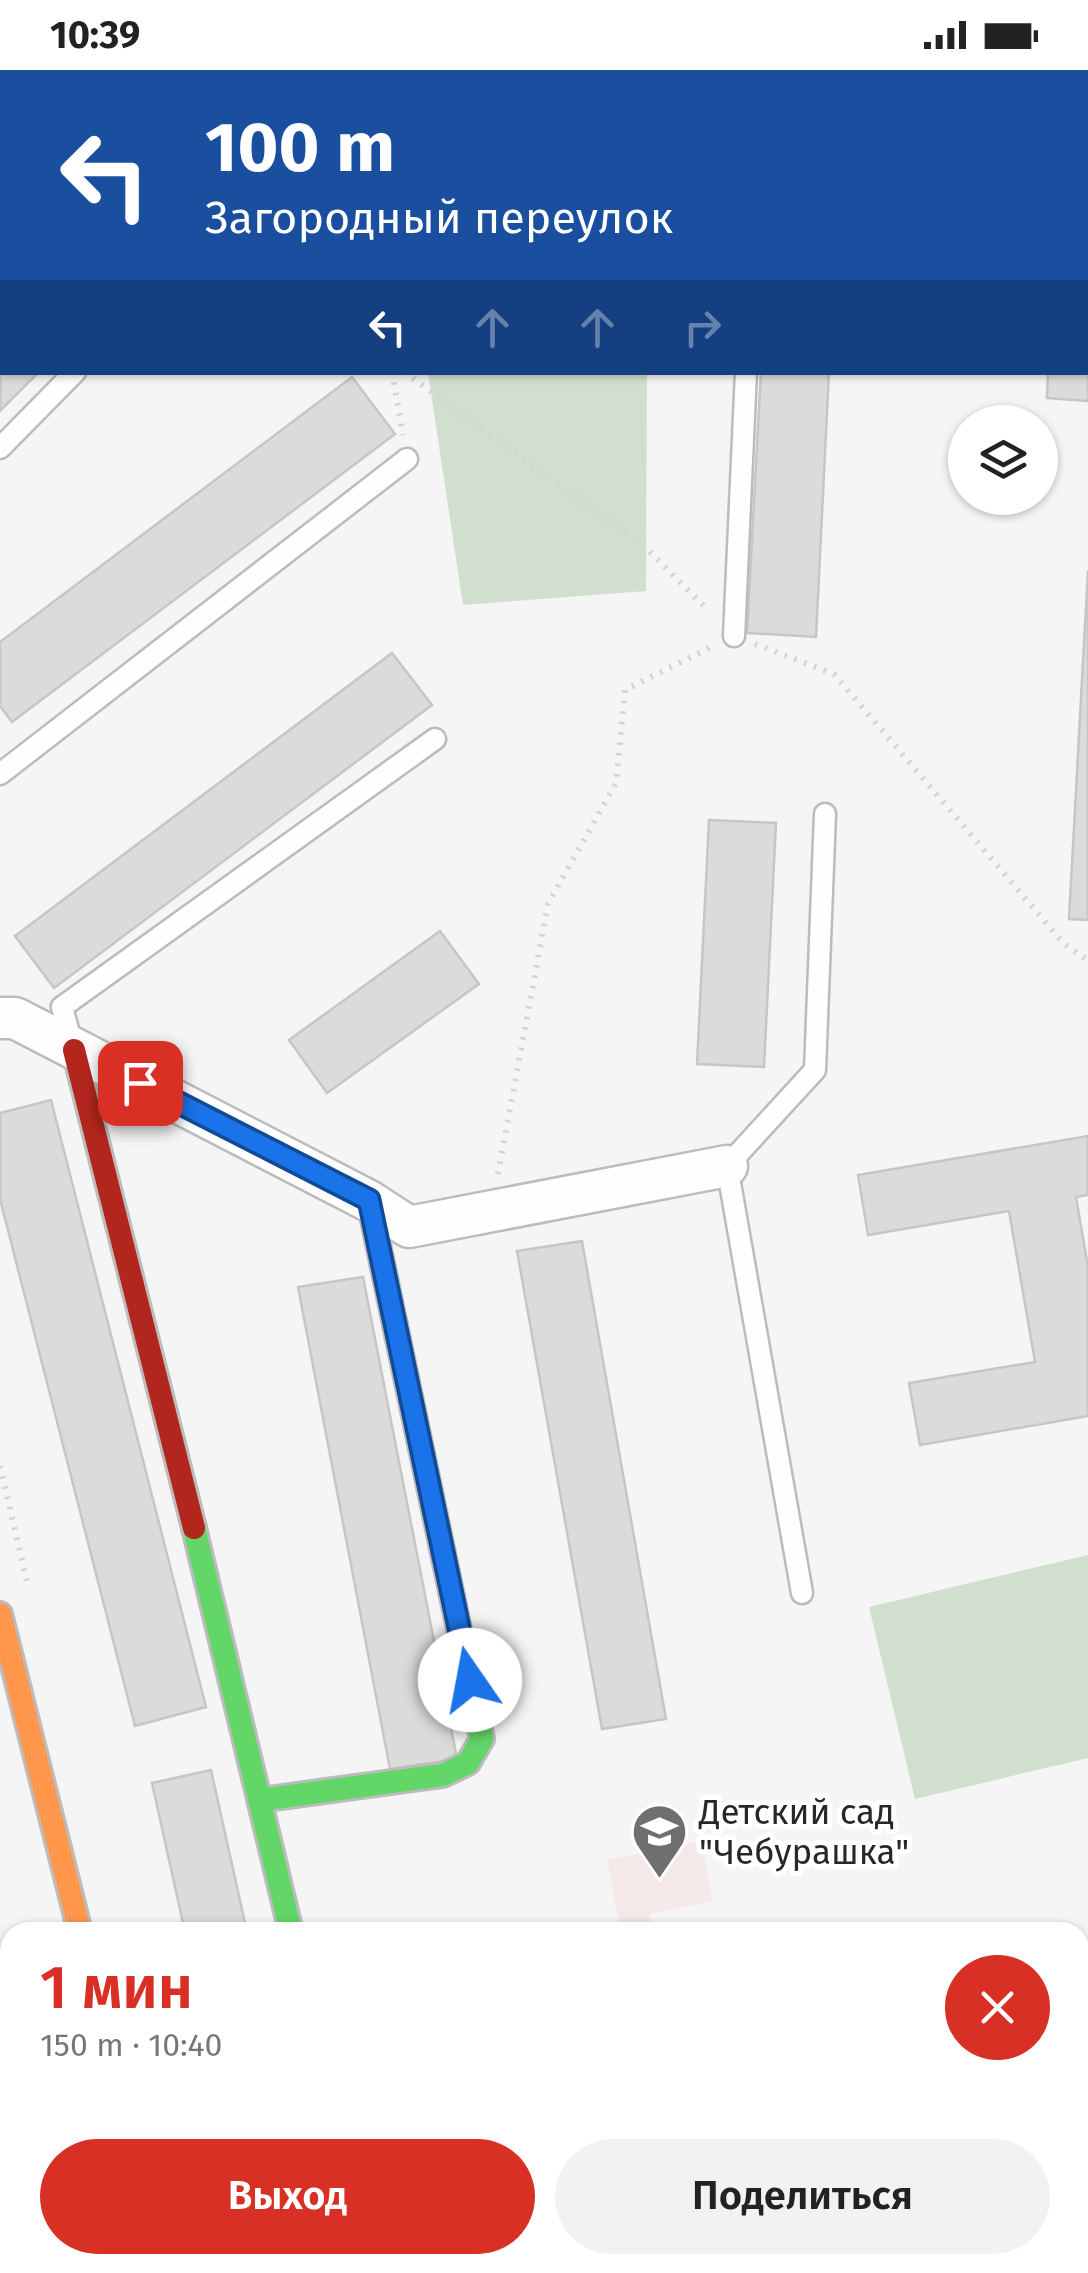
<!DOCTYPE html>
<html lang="ru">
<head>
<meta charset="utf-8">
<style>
  :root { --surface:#fff; --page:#f2f2f2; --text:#222; --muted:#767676; --accent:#d93025 }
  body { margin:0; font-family:"Fira Sans",sans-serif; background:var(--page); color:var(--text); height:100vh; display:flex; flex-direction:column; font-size:38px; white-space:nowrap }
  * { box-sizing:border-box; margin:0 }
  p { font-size:32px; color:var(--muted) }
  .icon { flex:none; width:55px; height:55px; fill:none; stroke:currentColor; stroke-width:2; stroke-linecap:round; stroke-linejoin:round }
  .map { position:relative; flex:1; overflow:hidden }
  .drawer { position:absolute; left:0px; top:1852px; width:1090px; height:352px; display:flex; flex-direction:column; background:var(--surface); border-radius:30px 30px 0 0; box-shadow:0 2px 8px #0004 }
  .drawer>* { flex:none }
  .banner { position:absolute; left:0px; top:0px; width:1090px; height:305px; box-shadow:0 2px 8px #0004; background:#1a4fa0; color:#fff; overflow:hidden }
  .controls { position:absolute; left:948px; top:335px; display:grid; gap:20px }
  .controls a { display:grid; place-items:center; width:110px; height:110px; border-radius:50%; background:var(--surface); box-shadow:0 2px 8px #0004; font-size:50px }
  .pin { position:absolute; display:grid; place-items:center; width:85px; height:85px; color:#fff; margin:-42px; border-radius:20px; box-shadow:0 5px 15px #0006 }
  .me { position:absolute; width:110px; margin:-55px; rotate:348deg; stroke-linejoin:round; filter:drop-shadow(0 0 8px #0008) }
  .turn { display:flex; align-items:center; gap:35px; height:210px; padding:0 40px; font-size:45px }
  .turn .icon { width:130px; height:130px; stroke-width:2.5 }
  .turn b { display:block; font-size:70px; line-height:85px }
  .lanes { display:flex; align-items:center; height:95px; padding:0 40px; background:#0003; justify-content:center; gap:50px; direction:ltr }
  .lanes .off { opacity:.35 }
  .round { display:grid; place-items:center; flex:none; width:105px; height:105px; border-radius:52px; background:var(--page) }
  .overview { display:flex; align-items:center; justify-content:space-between; height:170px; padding:0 40px }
  h1 { font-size:60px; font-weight:600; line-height:75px; color:var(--accent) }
  .cta { display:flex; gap:20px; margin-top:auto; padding:20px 40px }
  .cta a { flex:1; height:115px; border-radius:60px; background:var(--accent); color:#fff; font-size:40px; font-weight:600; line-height:115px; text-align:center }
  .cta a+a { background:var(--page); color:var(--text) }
  .status { display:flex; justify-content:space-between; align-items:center; height:70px; padding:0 50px; background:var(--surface); direction:ltr }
  .status svg { height:28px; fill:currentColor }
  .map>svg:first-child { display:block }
</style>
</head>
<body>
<div class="status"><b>10:39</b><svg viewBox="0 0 49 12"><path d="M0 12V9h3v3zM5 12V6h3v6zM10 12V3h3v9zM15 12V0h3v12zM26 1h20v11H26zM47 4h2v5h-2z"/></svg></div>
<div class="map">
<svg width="1088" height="2203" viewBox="0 0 1088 2203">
  <rect width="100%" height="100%" fill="#f5f5f6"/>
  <path fill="#f4e9e8" d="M701 1771 713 1831 649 1844 653 1862H581L619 1854 607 1790Z"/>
  <path fill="#d1dfce" d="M428 303H647L646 521 463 535Z
    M1088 1485V1688L915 1729 869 1537Z"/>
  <path fill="#dbdbdc" stroke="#c7c6c6" stroke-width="2.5" d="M0 0H57L2 2V80Z
    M1088 19V331L1047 328 1048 302H1088Z
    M2 255V302H39L0 341Z
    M761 302H829L816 567 747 563Z
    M352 307 395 364 12 652 0 636V572Z
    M1088 500V850L1069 849Z
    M392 583 432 635 54 918 15 866Z
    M709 750 776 753 764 997 697 994Z
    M440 861 479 914 327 1023 289 970Z
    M51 1030 206 1637 135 1656 0 1129V1043Z
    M1088 1066V1125L1076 1127 1088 1197V1346L920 1375 909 1313 1035 1292 1009 1141 868 1165 858 1105Z
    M582 1171 666 1649 602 1659 517 1181Z
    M363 1207 457 1689 390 1699 298 1217Z
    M211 1700 247 1862H185L152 1713Z
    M1088 1903V1963L1080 1937V1905Z
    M10 1928V1980L0 1983V1930Z
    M10 1989V2037L0 2039V1991Z
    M0 2086 10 2130 0 2134Z
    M270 2195H335L337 2203H272Z"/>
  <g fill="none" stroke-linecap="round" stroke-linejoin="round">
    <defs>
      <path id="lane" d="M225 0 227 2
        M667 2 668 0
        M760 2V0
        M1008 2V0
        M0 378 75 302
        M734 566 746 302
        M0 704 407 389
        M73 978 62 937 435 669
        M802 1523 727 1096 815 1000 825 744"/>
      <path id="street" d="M0 948H15L369 1131 409 1157 727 1096
        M165 2195 167 2203
        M378 2195 380 2203"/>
      <path id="fast" d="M194 1458 291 1862
        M260 1730 443 1705 468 1693 482 1669 395 1255"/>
      <path id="slow" d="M0 1544 80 1862"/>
      <path id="jam" d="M74 980 194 1458
        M369 1131 395 1255"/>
    </defs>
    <use href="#lane" stroke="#bcbcbd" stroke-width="25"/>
    <use href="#street" stroke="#bcbcbd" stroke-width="45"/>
    <use href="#fast" stroke="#bcbcbd" stroke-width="28"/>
    <use href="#slow" stroke="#bcbcbd" stroke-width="28"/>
    <use href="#jam" stroke="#bcbcbd" stroke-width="28"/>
    <path stroke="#d4d4d5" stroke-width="6" stroke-dasharray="2.5 8" stroke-linecap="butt" d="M392 302 403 365
      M404 302 646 478 709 541
      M755 574 834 604 1064 874 1088 890
      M498 1104 548 834 616 713 625 620 715 575
      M0 1396 27 1512"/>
    <use href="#lane" stroke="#fefefe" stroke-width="20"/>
    <use href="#street" stroke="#fefefe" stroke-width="40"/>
    <use href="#fast" stroke="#63d668" stroke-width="22"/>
    <use href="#slow" stroke="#ff974d" stroke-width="22"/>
    <use href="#jam" stroke="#b3261e" stroke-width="22"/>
  </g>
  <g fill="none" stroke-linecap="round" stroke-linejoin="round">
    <defs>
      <path id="route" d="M140 1013 369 1130 470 1610"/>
    </defs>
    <use href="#route" stroke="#114b97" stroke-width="25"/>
    <use href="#route" stroke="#1a73e8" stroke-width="18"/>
  </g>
  <defs>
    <symbol id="school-pin" viewBox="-11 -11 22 30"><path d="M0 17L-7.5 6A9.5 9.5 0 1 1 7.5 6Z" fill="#6f6f70" stroke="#fff"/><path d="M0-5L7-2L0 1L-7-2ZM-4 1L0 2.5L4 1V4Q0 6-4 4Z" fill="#fff"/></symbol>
  </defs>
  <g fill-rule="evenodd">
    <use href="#school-pin" x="628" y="1730" width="63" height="86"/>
  </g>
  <g text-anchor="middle" stroke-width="10" stroke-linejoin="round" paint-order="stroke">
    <g font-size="35" fill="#272728" stroke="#fff" text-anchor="start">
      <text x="699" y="1754">Детский сад<tspan x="699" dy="40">"Чебурашка"</tspan></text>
    </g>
  </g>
</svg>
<div class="controls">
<a><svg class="icon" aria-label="layers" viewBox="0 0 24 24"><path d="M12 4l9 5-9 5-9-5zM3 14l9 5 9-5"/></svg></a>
</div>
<div class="pin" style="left:140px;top:1013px;background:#d93025"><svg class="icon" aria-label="arrive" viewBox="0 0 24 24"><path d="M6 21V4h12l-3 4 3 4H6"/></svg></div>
<svg class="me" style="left:470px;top:1610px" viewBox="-20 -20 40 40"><circle r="19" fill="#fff"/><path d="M0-13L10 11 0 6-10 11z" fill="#1a73e8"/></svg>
<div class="banner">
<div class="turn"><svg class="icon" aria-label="left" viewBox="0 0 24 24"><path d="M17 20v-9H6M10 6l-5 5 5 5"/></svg><div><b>100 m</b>Загородный переулок</div></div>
<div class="lanes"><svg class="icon" aria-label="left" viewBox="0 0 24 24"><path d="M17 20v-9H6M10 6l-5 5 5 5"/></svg><svg class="icon off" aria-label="ahead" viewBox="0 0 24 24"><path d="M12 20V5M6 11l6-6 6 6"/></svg><svg class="icon off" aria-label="ahead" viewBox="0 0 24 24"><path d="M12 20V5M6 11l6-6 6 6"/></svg><svg class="icon off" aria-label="right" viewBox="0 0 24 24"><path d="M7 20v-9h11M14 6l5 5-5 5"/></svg></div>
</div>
<section class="drawer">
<div class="overview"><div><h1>1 мин</h1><p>150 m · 10:40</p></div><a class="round" style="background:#d93025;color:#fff"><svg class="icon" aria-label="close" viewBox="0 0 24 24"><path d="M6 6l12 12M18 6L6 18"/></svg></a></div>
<div class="cta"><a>Выход</a><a>Поделиться</a></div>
</section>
</div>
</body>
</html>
